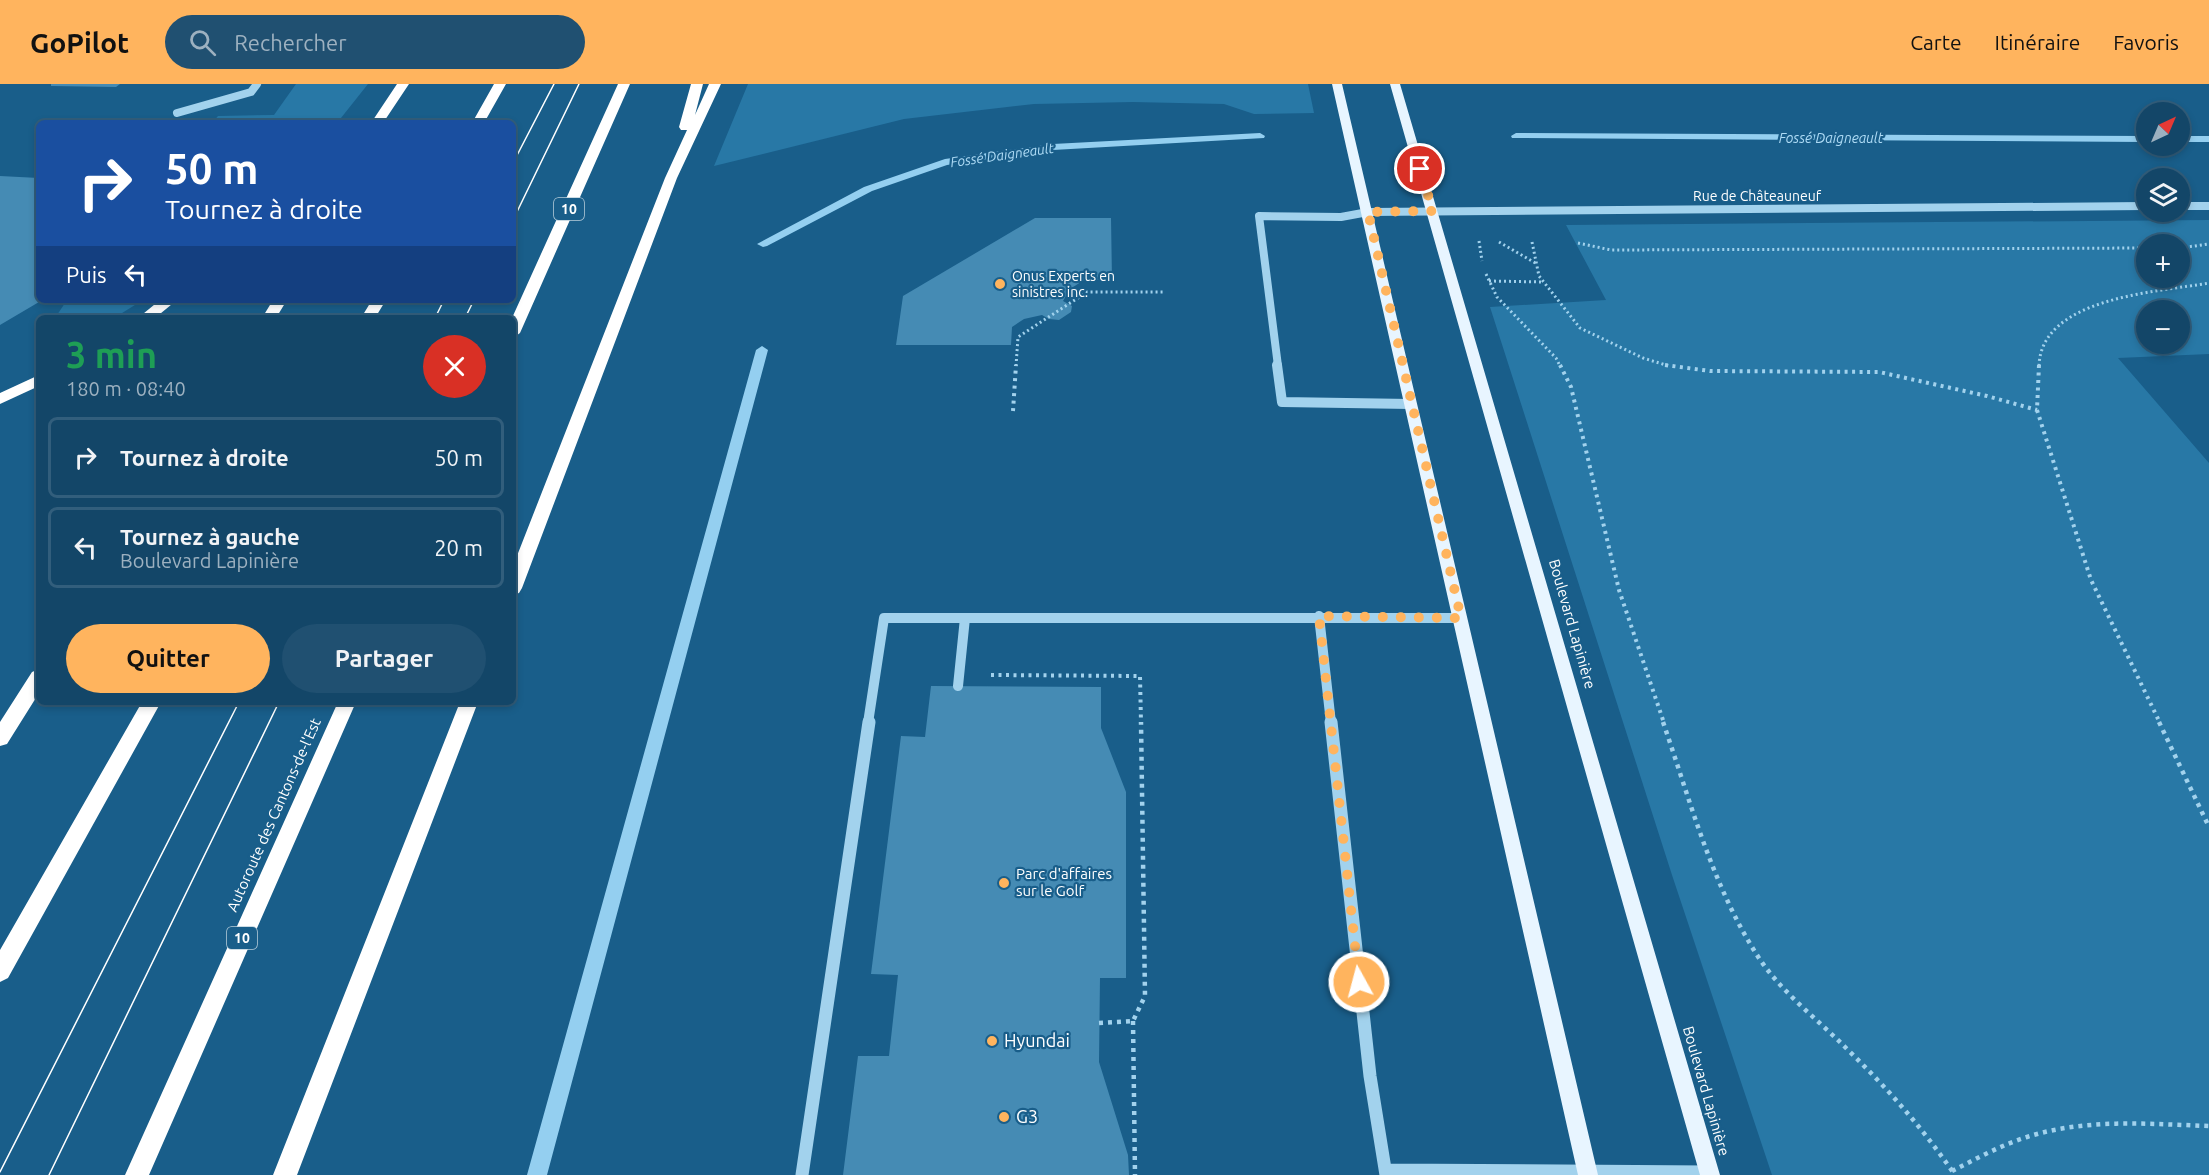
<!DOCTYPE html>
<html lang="fr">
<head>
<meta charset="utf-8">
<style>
  :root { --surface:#134668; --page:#205071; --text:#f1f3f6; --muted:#9db1c0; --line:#325e7c; --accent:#ffb45e }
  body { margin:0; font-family:Ubuntu,sans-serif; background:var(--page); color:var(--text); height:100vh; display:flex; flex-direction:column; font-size:22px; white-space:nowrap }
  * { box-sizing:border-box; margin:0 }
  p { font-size:20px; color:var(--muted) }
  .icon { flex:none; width:33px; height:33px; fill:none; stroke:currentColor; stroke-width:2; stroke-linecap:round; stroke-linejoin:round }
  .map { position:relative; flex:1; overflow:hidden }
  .sheet { position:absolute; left:36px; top:231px; width:480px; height:390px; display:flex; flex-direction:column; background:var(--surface); border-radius:9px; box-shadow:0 3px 9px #0003,0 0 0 2px var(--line) }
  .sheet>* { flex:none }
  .guide { position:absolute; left:36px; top:36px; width:480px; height:183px; border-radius:9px; box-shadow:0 3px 9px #0003,0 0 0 2px var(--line); background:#1a4fa0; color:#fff; overflow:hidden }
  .needle { width:39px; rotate:44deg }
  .fabs { position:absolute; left:2136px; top:18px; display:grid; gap:12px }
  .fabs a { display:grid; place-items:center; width:54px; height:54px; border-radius:50%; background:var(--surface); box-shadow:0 3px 9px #0003,0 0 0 2px var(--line); font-size:30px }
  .pin { position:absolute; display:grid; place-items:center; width:51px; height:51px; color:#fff; margin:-26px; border:3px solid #fff; border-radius:50%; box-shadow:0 2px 6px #0007 }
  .me { position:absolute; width:66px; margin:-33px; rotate:353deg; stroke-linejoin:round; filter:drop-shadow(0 0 4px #0008) }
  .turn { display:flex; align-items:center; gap:21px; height:126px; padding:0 30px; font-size:27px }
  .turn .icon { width:78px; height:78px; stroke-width:2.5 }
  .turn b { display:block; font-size:42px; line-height:51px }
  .then { display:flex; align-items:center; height:57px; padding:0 30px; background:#0003; gap:12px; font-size:22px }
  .round { display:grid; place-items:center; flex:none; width:63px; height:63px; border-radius:32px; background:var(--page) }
  .summary { display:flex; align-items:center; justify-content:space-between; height:102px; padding:0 30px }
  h1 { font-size:36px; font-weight:600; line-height:45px; color:#1e9e55 }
  .button { display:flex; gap:12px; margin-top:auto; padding:12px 30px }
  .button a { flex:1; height:69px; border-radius:36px; background:var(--accent); color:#111; font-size:24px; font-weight:600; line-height:69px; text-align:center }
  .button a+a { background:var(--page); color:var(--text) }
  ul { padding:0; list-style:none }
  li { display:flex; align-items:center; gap:18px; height:81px; margin:0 12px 9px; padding:0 18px; border:3px solid var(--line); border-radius:9px }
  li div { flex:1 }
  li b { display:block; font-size:22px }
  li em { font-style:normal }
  header { display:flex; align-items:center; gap:36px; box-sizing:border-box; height:84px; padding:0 30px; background:var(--accent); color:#111 }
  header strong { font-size:28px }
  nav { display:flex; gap:33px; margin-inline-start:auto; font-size:21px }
  .search { width:420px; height:54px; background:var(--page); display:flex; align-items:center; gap:15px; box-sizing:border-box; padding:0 21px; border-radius:33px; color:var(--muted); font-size:22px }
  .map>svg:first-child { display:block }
</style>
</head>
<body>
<header>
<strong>GoPilot</strong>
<div class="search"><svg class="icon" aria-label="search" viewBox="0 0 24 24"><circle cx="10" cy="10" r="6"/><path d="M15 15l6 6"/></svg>Rechercher</div>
<nav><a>Carte</a><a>Itinéraire</a><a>Favoris</a></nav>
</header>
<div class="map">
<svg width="2209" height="1091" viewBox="0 0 2209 1091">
  <rect width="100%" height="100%" fill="#195e8a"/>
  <path fill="#2878a6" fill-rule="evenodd" d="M296 0H368L337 39H212L218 32 274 31Z
    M748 0H1308L1314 29 1254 30 1224 20 1133 18 1034 20 904 35 714 82Z
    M2209 136V270L2118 274 2209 379V1091H1772L1672 791 1490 223 1606 216 1566 141ZM2180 160V194H2146V160ZM2180 226V260H2146V226Z
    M67 216H143L114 234H55Z"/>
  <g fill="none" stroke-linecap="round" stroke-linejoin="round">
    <path fill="#94cff0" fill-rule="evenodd" d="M1260 49 1265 52 1264 54 1053 66 947 81 872 107 767 162 763 163 757 160 864 103 945 75 1053 60Z
      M1516 49 2146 52V58L1512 54 1511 52Z
      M2180 52H2209V58H2180Z
      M762 262 768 266 547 1091H527L756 266Z"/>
  </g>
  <path fill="#458bb4" d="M51 0H120L116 3 51 2Z
    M0 92 39 94V218L0 241Z
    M1035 134H1111L1112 196H1084L1070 205 1063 217 1072 222 1071 228 1059 236 1049 235 1042 231 1024 235 1012 243 1011 261H896L903 212Z
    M931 602 1101 603V644L1126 708V894H1100L1099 978 1128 1071 1129 1091H843L858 972H889L898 891 871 890 901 652 925 653Z"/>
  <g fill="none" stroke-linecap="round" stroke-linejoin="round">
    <path stroke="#a2d2ed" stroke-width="3" stroke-dasharray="2 3" stroke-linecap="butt" d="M1479 157 1482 177
      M1499 158 1537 180
      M1532 158 1539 192 1580 244 1643 274 1669 282
      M1578 159 1611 166 2146 164
      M2180 164 2209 160
      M1486 190 1497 213 1556 274 1560 282
      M1489 197 1543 198
      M1016 282 1018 253 1087 208H1165
      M2039 282C2041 213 2158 208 2209 199"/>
    <path stroke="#a2d2ed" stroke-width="4" stroke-dasharray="3 4.5" stroke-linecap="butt" d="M1560 281 1571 303 1619 506 1664 639
      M1665 281 1710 287 1879 288 1987 312 2037 326
      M2039 281 2037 326 2091 496 2160 639
      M1013 327 1016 281
      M991 591 1140 592 1141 639"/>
    <path stroke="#a2d2ed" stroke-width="4.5" stroke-dasharray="4 5" stroke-linecap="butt" d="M1663 638C1690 716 1712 801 1757 871 1779 906 1816 934 1845 963 1888 1005 1921 1042 1955 1091
      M2159 638 2209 743
      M1133 937 1135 1091
      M1099 939 1133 937 1145 912 1141 638
      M1952 1087C1976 1075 2001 1061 2027 1053 2086 1034 2149 1040 2209 1042"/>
    <path stroke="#a2d2ed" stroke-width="8" d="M177 29 251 8 257 0
      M2180 122H2209
      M1278 282 1259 132 1341 133 1368 128 2146 122"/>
    <path stroke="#a2d2ed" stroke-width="10" d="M1277 281 1282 318 1411 320
      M1319 532 1331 639
      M958 602 965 534
      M868 639 884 534H1461"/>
    <path stroke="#a2d2ed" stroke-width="13" d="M1331 638 1370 992 1386 1091
      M1386 1086 1709 1088
      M802 1091 869 638"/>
    <path fill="#e8f5ff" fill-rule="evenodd" d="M1332 0H1342L1598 1091H1578Z
      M1390 0H1400L1720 1091H1700Z"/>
    <path fill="#fff" fill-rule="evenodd" d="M397 0H409L383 39H371Z
      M494 0H506L484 39H472Z
      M618 0H630L520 249 513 254 512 234Z
      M691 0H703L695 31 709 0H721L677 94 522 504 519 509 513 511V482L665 94 687 46H681L679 43Z
      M160 216H177L155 234H138Z
      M273 216H287L276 234H262Z
      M372 216H386L375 234H361Z
      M39 291V302L0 320V309Z
      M39 585V609L7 660 0 662V638L32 588Z
      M142 618H161L8 894 0 898V866Z
      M338 618H356L149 1091H125Z
      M460 618H478L297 1091H273Z"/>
    <path stroke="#fff" stroke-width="1.5" d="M513 79 554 0
      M513 136 579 0
      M435 234 444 216
      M465 234 474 216
      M0 1088 239 618
      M49 1091 279 618"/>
  </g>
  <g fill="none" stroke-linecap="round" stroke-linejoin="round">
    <path stroke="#ffb45e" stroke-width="10" stroke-dasharray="0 18" d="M1359 898 1319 532 1461 534 1368 128 1433 127 1420 85"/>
  </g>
  <g fill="#ffb45e" stroke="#195e8a" stroke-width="2">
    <circle cx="1000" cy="200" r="6"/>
    <circle cx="1004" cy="799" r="6"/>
    <circle cx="992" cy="957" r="6"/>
    <circle cx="1004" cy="1033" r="6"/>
  </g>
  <g text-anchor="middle" stroke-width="4.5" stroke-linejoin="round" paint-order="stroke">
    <g font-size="14" font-style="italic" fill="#aedbf5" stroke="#195e8a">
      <text x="1831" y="59">Fossé Daigneault</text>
      <text transform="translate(1002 71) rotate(-8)" y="5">Fossé Daigneault</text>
    </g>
    <g font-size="14" fill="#fff" stroke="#195e8a">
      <text x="1757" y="117">Rue de Châteauneuf</text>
    </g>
    <g fill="#195e8a" stroke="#bacfdc" stroke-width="1.5">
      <rect x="554" y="114" width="30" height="22" rx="4.5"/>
      <rect x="227" y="843" width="30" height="22" rx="4.5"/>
    </g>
    <g font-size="14" font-weight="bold" fill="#fff">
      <text x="569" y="130">10</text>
      <text x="242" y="859">10</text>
    </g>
    <g font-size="14" fill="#fff" stroke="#195e8a" text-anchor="start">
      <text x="1012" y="197">Onus Experts en<tspan x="1012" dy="16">sinistres inc.</tspan></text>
    </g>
    <g font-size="15" fill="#fff" stroke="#195e8a">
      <text transform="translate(1572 540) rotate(74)" y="5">Boulevard Lapinière</text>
      <text transform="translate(274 731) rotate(-66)" y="5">Autoroute des Cantons-de-l'Est</text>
      <text transform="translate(1706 1007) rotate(74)" y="5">Boulevard Lapinière</text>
    </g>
    <g font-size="15" fill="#fff" stroke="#195e8a" text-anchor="start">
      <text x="1016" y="795">Parc d'affaires<tspan x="1016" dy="17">sur le Golf</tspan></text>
    </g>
    <g font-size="18" fill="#fff" stroke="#195e8a" text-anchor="start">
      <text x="1004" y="963">Hyundai</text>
      <text x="1016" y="1039">G3</text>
    </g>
  </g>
</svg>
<div class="fabs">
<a><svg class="needle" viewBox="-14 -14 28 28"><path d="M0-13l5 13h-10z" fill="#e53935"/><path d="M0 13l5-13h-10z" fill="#9db1c0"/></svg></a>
<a><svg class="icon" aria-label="layers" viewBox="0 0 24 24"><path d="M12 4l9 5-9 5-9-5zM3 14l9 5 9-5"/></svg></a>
<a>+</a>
<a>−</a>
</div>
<div class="pin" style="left:1420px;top:85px;background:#d93025"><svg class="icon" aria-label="arrive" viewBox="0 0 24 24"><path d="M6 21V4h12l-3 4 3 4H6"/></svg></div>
<svg class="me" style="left:1359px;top:898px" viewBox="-20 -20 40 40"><circle r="17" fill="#ffb45e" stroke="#fff" stroke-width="3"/><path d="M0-11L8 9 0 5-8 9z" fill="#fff"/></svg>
<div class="guide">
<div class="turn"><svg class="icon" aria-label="right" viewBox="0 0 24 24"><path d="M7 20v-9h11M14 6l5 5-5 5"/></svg><div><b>50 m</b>Tournez à droite</div></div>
<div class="then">Puis<svg class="icon" aria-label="left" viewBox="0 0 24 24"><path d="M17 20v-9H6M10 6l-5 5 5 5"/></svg></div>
</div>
<section class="sheet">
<div class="summary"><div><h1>3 min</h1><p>180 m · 08:40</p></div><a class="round" style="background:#d93025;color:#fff"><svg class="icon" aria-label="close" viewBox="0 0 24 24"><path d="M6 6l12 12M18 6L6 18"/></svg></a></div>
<ul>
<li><svg class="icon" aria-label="right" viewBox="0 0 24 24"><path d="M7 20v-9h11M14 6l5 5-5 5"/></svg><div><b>Tournez à droite</b></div><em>50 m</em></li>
<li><svg class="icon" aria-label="left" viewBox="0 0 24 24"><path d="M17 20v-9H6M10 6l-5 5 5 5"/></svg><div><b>Tournez à gauche</b><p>Boulevard Lapinière</p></div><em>20 m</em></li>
</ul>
<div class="button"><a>Quitter</a><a>Partager</a></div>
</section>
</div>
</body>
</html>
